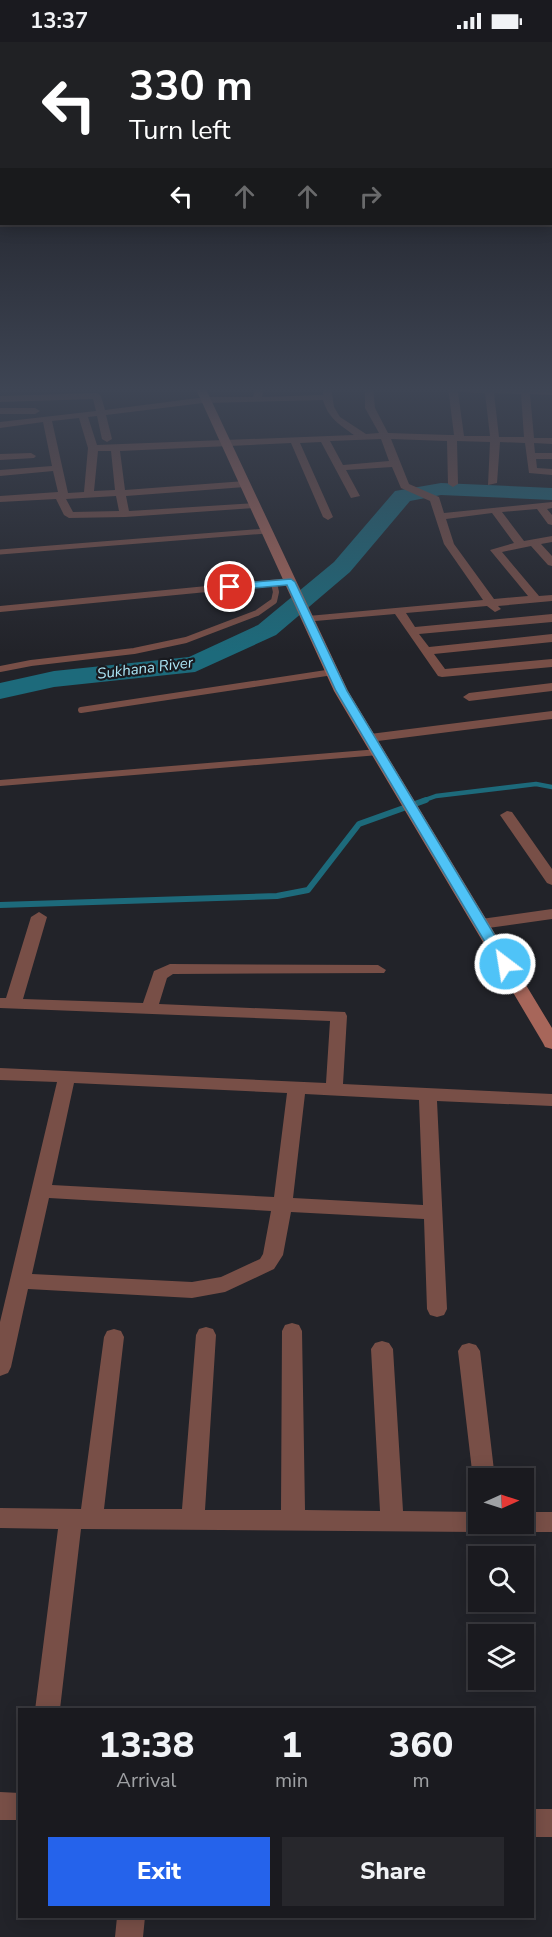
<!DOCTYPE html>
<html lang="en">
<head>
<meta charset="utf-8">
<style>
  :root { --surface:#1a1a1f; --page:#27272c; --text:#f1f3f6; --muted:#9fa1a4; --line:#38383d; --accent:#2563eb }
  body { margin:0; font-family:"Nunito Sans",sans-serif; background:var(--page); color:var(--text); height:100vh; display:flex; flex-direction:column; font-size:22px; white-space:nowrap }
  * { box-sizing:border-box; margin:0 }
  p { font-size:20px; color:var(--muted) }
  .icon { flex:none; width:33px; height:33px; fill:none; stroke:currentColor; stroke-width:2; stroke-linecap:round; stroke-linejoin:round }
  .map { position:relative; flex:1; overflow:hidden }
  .panel { position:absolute; left:18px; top:1666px; width:516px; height:210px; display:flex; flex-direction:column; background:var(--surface); border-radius:0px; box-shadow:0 3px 15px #0003,0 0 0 2px var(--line) }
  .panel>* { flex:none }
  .guide { position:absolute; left:0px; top:0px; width:552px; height:183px; box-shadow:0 3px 15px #0003,0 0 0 2px var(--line); background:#202124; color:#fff; overflow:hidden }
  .needle { width:39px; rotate:87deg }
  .fabs { position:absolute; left:468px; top:1426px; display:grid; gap:12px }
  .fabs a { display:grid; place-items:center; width:66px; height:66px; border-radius:0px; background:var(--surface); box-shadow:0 3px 15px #0003,0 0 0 2px var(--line); font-size:30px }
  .pin { position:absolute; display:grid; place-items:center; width:51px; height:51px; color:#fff; margin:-26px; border:3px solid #fff; border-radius:50%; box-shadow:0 2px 6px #0007 }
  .me { position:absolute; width:66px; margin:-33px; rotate:329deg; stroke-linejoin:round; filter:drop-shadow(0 0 4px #0008) }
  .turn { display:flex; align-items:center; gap:21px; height:126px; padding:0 30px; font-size:27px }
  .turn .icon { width:78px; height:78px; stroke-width:2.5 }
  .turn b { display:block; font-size:42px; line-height:51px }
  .lanes { display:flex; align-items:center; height:57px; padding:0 30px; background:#0003; justify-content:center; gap:30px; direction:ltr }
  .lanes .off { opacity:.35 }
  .eta { display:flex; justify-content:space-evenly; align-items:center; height:102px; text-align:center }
  .eta b { font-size:36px; font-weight:800; line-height:42px }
  .action { display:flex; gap:12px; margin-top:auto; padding:12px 30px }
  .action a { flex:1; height:69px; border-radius:0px; background:var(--accent); color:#fff; font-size:24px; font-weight:800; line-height:69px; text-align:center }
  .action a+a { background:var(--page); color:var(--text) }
  .status { display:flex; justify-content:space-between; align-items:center; height:42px; padding:0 30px; background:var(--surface); direction:ltr }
  .status svg { height:16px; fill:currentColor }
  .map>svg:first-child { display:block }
</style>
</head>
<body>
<div class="status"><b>13:37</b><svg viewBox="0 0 49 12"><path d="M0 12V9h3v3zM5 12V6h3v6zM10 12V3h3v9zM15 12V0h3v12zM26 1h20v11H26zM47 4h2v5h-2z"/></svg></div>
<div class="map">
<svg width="552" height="1895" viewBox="0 0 552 1895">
  <rect width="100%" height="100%" fill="#222329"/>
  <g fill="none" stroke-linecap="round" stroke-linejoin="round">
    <path stroke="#1d6a7b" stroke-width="4.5" d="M422 759 436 754 536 742 552 745"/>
    <path stroke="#1d6a7b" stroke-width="6" d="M0 863 277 854 308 848 359 782 426 758"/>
    <path fill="#1d6a7b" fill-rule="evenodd" d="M441 441 552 446V458L441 453 410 459 350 530 276 593 195 630 54 645 0 657V641L54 629 189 615 258 583 334 520 395 449Z"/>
    <path stroke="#784f47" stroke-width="5" d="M0 510 267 489"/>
    <path stroke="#784f47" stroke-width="6" d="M0 567 290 539
      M0 627 31 621 134 609 186 598 257 571 274 559 276 550 274 541
      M81 668 333 630
      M0 741 379 710"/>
    <path fill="#784f47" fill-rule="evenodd" d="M256 345H264L262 355 323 353V345H331L334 365 340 375 366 392 379 391 365 366V345H373L375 366 388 391 449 393H454L448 345 552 347V353L530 352 534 396H552V402L534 401 535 411H552V417H536L537 426 552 427V433L529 431 525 401 500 400 497 441 488 443 490 400 457 399 458 442 453 445 448 442 447 399 391 397 409 442 439 455 444 471 552 460V466L547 467 552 473V483L548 482 537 467 502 470 524 499 552 494V500L541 502 552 514V524L548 523 531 504 502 510 539 554 552 553V559L498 564 501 567 495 570 487 564 406 571 415 585 552 572V580L419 592 429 605 552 592V600L434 612 445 627 552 617V625L442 635 438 634 395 572 304 580 302 578 308 574 483 558 444 502 430 459 401 446 392 425 346 428 360 454 351 456 321 400 300 401 333 475 328 478 323 475 291 401 120 409 125 448 245 439 250 442 245 445 126 454 129 469 258 461V465L254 466 125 475 69 476 64 473 56 457 0 460V454L58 450 53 429 0 434V428L52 424 43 380 0 386V380L96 369 93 357 0 360V354L97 351 101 354 105 368 206 355H253ZM458 350 485 351 490 394H464ZM494 351 521 352 524 395H499ZM323 358C328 376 340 383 354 393L97 403 88 375 97 374 102 397 107 400 112 397 106 373 203 361ZM79 376 88 406 84 450 68 451 52 379ZM381 397 389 419 343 423 330 399ZM98 409H111L115 448 94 449ZM116 454 119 469 73 470 66 457ZM492 471 514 501 490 508 528 554 494 557 454 502 446 477Z
      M0 366H35L40 369 35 372H0Z
      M31 411 36 414 34 416 0 418V412Z
      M552 641V649L469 659 463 655 469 651Z
      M552 669V677L370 700 363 696 370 692Z
      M507 769 512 770 552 827V843L547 841 500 773Z
      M552 867V877L481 887 473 882 481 877Z
      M39 870 47 875 23 957 143 961 154 929 170 922 378 923 386 928 384 931 173 932 167 936 159 962 345 970 347 974 343 1042 552 1052V1064L437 1059 447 1267 444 1273 437 1275 430 1273 427 1267 424 1177 291 1170 283 1213 274 1227 225 1250 192 1256 28 1247 11 1325 8 1331 0 1334V1280L57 1040 0 1038V1026L326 1041 330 979 0 966V956H6L31 875ZM74 1041 287 1051 274 1155 52 1143ZM305 1052 419 1058 423 1163 293 1156ZM49 1156 271 1169 263 1212 260 1217 221 1235 192 1240 32 1232Z
      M292 1281 299 1283 302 1289 305 1468 380 1469 371 1307 375 1301 382 1299 389 1301 393 1307 403 1469 478 1470V1482H489L486 1487 478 1490 81 1487 60 1667 35 1668 58 1487 0 1486V1466L81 1467 104 1295 107 1289 114 1287 121 1289 124 1295 104 1467H182L196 1293 199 1287 206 1285 213 1287 216 1293 205 1468H281L282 1289 285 1283Z
      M469 1301 476 1303 480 1309 495 1437H478V1445L473 1437 458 1309 462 1303Z
      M524 1470H552V1490H524L516 1487 513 1482H524Z
      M0 1750 20 1751V1778H0Z
      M532 1767H552V1795H532Z
      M117 1875H145L143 1895H115Z"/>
    <path fill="#a7665a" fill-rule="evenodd" d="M195 345H205L348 649 552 986V1007L545 1005 543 1001 334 649Z"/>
  </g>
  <linearGradient id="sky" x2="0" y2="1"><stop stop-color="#131317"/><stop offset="0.57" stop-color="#3e4554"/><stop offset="1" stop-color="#3e4554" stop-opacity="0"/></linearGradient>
  <rect width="552" height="610" fill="url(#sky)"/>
  <path fill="#4fc3f7" stroke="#337fa1" stroke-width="1.5" d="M291 537 295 540 347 649 512 922 510 925H500L498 922 336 649 287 543 230 548 225 545 230 542Z"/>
  <g text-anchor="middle" stroke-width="4.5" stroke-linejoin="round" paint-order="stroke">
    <g font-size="15" font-style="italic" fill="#ace6f6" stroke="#191a1f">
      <text transform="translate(145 626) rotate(-7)" y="5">Sukhana River</text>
    </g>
  </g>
</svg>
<div class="fabs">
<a><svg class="needle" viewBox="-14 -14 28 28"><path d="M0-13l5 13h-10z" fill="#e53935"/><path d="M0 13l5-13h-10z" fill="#9fa1a4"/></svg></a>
<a><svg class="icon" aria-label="search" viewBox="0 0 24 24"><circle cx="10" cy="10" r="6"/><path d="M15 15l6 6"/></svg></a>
<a><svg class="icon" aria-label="layers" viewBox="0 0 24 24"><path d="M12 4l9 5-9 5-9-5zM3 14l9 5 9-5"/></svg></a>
</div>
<div class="pin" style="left:230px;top:545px;background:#d93025"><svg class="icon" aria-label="arrive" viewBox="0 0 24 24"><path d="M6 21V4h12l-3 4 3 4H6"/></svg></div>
<svg class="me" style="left:505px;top:922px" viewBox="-20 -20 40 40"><circle r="17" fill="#4fc3f7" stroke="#fff" stroke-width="3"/><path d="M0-11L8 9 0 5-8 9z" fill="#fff"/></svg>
<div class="guide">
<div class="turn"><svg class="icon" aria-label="left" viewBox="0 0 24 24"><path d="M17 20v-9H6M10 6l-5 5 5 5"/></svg><div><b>330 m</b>Turn left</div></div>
<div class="lanes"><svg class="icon" aria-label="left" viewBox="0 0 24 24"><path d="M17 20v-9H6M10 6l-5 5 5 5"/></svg><svg class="icon off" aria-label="ahead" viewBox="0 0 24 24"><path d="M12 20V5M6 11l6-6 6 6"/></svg><svg class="icon off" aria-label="ahead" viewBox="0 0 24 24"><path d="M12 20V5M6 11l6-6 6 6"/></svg><svg class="icon off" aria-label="right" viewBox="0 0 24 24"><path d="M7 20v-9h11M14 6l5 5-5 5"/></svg></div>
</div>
<section class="panel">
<div class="eta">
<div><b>13:38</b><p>Arrival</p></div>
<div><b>1</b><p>min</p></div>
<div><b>360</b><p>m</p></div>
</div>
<div class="action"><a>Exit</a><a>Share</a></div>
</section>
</div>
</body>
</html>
